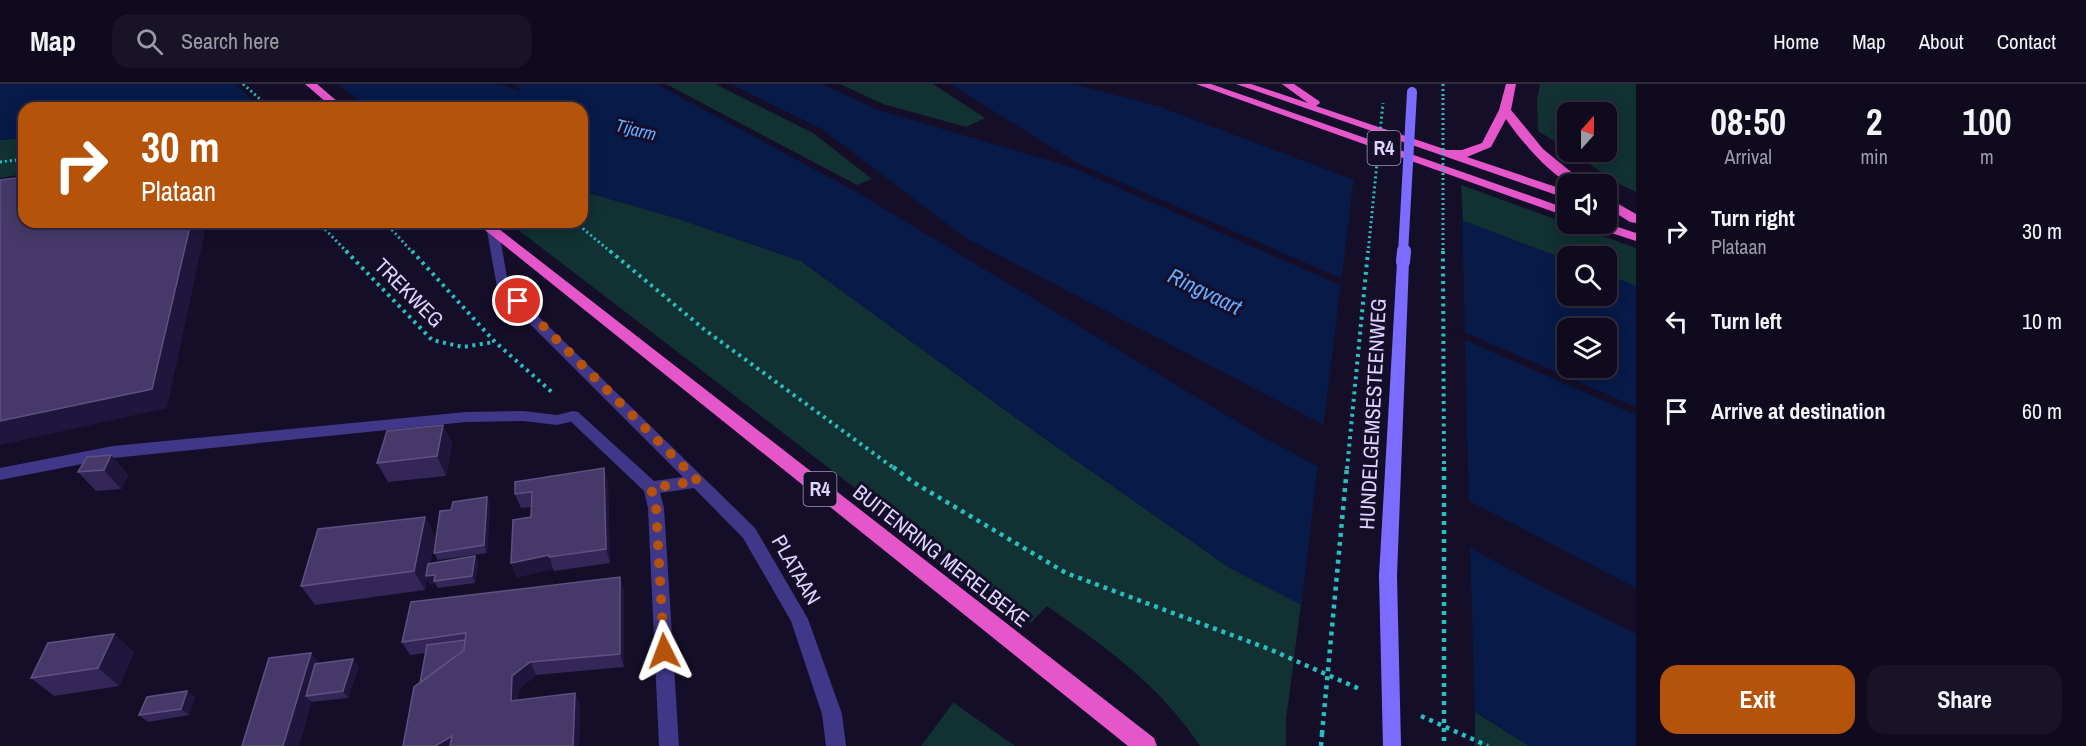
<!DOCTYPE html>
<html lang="en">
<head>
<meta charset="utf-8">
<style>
  :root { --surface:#100a1e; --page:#191327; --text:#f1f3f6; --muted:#9c9aa4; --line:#302b3c; --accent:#b45309 }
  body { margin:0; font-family:"Archivo Narrow",sans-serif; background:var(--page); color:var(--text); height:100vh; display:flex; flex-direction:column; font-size:22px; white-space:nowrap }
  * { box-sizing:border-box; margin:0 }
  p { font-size:20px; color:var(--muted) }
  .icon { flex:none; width:33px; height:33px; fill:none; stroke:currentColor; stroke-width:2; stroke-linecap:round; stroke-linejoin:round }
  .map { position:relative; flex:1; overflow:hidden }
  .drawer { display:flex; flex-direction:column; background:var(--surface); width:450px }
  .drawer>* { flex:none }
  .banner { position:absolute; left:18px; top:18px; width:570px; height:126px; border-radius:18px; box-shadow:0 3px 15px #0003,0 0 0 2px var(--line); background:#b45309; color:#fff; overflow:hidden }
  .needle { width:39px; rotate:21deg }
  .controls { position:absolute; left:1557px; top:18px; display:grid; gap:12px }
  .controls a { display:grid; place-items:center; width:60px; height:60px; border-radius:12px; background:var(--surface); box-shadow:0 3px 15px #0003,0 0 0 2px var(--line); font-size:30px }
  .pin { position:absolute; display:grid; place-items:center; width:51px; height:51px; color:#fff; margin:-26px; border:3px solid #fff; border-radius:50%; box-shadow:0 2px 6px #0007 }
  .me { position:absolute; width:66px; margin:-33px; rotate:357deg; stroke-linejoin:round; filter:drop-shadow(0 0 4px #0008) }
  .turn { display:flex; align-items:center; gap:21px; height:126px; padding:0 24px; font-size:27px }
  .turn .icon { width:78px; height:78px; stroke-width:2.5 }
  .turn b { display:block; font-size:42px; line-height:51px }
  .eta { display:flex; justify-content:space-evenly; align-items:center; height:102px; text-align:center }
  .eta b { font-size:36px; font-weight:700; line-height:42px }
  .primary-button { display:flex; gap:12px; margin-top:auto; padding:12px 24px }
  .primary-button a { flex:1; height:69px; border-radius:18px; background:var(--accent); color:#fff; font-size:24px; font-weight:700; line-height:69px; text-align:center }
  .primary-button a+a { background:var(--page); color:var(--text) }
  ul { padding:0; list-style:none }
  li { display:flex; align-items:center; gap:18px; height:90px; padding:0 24px }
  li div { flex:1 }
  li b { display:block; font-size:22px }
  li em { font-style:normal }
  header { display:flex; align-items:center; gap:36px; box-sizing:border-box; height:84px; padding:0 30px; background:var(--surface); border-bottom:2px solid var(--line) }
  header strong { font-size:28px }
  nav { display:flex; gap:33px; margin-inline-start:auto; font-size:21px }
  .search { width:420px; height:54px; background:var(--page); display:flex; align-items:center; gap:15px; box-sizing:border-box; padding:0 21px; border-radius:18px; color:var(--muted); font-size:22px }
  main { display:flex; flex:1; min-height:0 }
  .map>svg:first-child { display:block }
</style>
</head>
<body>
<header>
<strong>Map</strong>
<div class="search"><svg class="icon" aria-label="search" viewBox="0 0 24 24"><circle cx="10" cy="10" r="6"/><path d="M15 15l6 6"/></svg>Search here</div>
<nav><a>Home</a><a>Map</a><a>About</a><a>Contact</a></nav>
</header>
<main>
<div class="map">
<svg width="1636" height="662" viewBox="0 0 1636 662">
  <rect width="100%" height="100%" fill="#150e28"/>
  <path fill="#113132" d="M666 0H715L813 49 872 95 857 101Z
    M840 0H933L985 34 966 43 883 20Z
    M1540 0H1636V108L1623 102 1571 68H1606V28H1568L1567 65 1538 47 1537 16Z
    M24 54V90L0 94V56Z
    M1461 101 1636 164V202L1607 191 1606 172H1568L1567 176 1463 137Z
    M582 107 676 134 801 177 1041 352 1230 484 1301 520 1286 636V662H1200C1160 601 1105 563 1047 522L1031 539 508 138H582Z
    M953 619H954L1015 662H921Z
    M1475 628 1529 662H1475Z"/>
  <path fill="#071a48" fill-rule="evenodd" d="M0 0H499L519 7 521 5 513 0H656L853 106 1261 352 1554 509 1636 550V662H1529L1340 541 1230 484 1041 352 801 177 676 134 582 107V24H24V54L0 56Z
    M730 0H822L878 26 1071 83 1636 331V504L966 154 822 45Z
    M950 0H1074L1160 23 1567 176 1568 212H1606L1607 191 1636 202V323L1077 79ZM1568 244H1606V284H1568Z"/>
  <path fill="#150e28" d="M235 0H338L369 24H261Z
    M1354 93 1462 133 1465 252 1341 198Z
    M1341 198 1465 253 1469 420 1323 344Z
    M1318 379 1470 461 1475 632 1339 543 1301 524Z"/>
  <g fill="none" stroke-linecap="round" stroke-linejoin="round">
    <path stroke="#29bec0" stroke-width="3" stroke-dasharray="2 3" stroke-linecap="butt" d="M243 0 270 24
      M1443 0V14
      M0 78 24 75
      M318 138 348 169
      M385 138 413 169
      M575 138 612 169"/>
    <path stroke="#29bec0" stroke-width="4" stroke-dasharray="3 4.5" stroke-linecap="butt" d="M346 167 432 256 463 263 494 258
      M412 167 495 258 553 309
      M610 167 705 246 895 385"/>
    <path stroke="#29bec0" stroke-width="4.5" stroke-dasharray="4 5" stroke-linecap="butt" d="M893 383 913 398 1066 489 1269 565 1362 606
      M1421 632 1488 662
      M1321 662 1322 650"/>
    <path fill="#403789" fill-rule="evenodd" d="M523 327 557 331 573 327 578 328 581 332 578 336 557 341 523 337 466 338 113 374 0 396V384L113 362 466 328Z"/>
    <path fill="#403789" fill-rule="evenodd" d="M493 143 499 147 508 199 538 232 755 444 808 535 842 630 846 662H826L822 630 791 537 743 454 694 404 660 409 664 424 679 662H659L648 424 644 407 565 332 568 328H578L654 397 683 393 528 238 497 203 487 147Z"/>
    <path fill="#7b6cff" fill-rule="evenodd" d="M1403 174 1409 178 1397 492 1394 497 1388 499 1382 497 1379 492 1397 178Z"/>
    <path fill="#e656cb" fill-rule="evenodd" d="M305 0H317L345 24H333Z
      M1196 0H1211L1568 125V133Z
      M1236 0H1251L1308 19 1282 0H1294L1319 17 1320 19 1316 22 1447 66H1462L1482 59 1499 26 1506 0H1516L1511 26 1543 65 1586 100C1582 100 1576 102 1572 100 1551 93 1518 53 1506 35L1491 63 1467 73 1568 107V115Z
      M1606 113 1636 130V139L1630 138 1606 123Z
      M475 138H490L1154 654 1157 662H1128Z
      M1606 139 1636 149V157L1593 143 1591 140Z"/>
    <path stroke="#29bec0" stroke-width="3" stroke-dasharray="2 3" stroke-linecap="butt" d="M1443 14V169
      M1368 169 1383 19"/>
    <path stroke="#29bec0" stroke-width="4" stroke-dasharray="3 4.5" stroke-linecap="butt" d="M1443 167 1444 385
      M1347 385 1368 167"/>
    <path stroke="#29bec0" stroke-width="4.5" stroke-dasharray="4 5" stroke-linecap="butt" d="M1444 383V662
      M1322 650 1347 383"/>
    <path stroke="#7b6cff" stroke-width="10" d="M1403 169 1412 8"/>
    <path stroke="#7b6cff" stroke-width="14" d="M1403 178 1404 167"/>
    <path stroke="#7b6cff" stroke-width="18" d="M1388 492 1392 662"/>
  </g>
  <path fill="#342657" d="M443 341 452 360 446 392 388 398 377 379Z
    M111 371 128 391 121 405 96 407 78 388Z
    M604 384 608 399 610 479 554 487 553 485 517 493 511 479 531 433V423L521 424 515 410Z
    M490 421 487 469 438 476 434 469Z
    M435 452 430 480 475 472 478 479 475 499 438 504 435 499 430 500 427 495 425 506 315 521 301 502Z
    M620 493 624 506V583L536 591 519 605 518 616 575 609 580 621 579 662 420 599 425 569 410 571 402 558Z
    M114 550 134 568 119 602 54 612 31 594Z
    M320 580 359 582 348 614 311 618 299 662H242Z
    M187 607 195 613 189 631 148 638 139 631Z"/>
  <path fill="#20153c" d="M191 138H207L167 324 0 361V337Z
    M443 341 452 360 446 392 437 372Z
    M111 371 128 391 121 405 104 386Z
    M604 384 608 399 610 479 606 465Z
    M487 413 490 421 487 469 484 461Z
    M425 433 435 452 428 492 435 491 434 497 435 499 430 500 427 495 425 506 414 487Z
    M549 471 553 485 517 493 511 479Z
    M475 472 478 479 475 499 472 492Z
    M620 493 624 506V583L620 570Z
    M114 550 134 568 119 602 98 584Z
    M311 569 322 582 306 612 311 618 299 662H283Z
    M353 575 359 582 348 614 343 607Z
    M530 578 536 591 519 605 518 630 511 617 512 592Z
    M187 607 195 613 189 631 181 625Z
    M575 609 580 621 579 662H573Z
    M452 652 459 662H435Z"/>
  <path fill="#463969" stroke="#5e5180" stroke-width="1.5" d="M24 93V138H191L152 305 0 337V96Z
    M443 341 437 372 377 379 387 347Z
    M111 371 104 386 78 388 87 373Z
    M604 384 606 465 549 473V471L511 479 513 436 531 433 532 408 515 410V398Z
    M487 413 484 461 434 469 440 427 451 426 453 418Z
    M425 433 414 487 301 502 318 445Z
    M475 472 472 492 434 497 435 491 426 492 428 480Z
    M620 493V570L530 578 512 592 511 617 575 609 573 662H450L452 652 435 662H403L414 603 464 566 466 549 402 558 411 518Z
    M114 550 98 584 31 594 48 559Z
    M465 556 464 566 420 599 427 561Z
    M311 569 283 662H242L269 574Z
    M353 575 343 607 306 612 315 580Z
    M187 607 181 625 139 631 147 613Z"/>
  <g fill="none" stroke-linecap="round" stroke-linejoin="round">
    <path stroke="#b45309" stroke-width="10" stroke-dasharray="0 18" d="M518 217 698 397 651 404 656 424 664 567"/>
  </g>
  <g text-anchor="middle" stroke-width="6" stroke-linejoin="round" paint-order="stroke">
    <g font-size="18" font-style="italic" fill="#63acff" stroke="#150e28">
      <text transform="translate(636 46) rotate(14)" y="6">Tijarm</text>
    </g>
    <g fill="#150e28" stroke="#a199be" stroke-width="1.5">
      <rect x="1367.5" y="47" width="33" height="34" rx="4.5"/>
      <rect x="803.5" y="388" width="33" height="34" rx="4.5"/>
    </g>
    <g font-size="20" font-weight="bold" fill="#ddd5ff">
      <text x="1384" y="71">R4</text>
      <text x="820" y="412">R4</text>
    </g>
    <g font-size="21" fill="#ddd5ff" stroke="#150e28">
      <text transform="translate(409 209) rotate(45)" y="7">TREKWEG</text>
      <text transform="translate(1373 330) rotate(-87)" y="7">HUNDELGEMSESTEENWEG</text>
      <text transform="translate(941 472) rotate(38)" y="7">BUITENRING MERELBEKE</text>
      <text transform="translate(796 486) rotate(60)" y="7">PLATAAN</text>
    </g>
    <g font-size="22" font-style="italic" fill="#63acff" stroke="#150e28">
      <text transform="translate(1205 207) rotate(26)" y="8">Ringvaart</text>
    </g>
  </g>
</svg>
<div class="controls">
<a><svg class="needle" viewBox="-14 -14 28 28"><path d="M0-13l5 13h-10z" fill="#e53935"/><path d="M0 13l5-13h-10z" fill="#9c9aa4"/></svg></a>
<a><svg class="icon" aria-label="sound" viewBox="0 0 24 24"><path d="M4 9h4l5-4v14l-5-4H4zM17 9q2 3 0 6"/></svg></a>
<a><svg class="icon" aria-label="search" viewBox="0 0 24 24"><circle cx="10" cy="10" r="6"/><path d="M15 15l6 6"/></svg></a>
<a><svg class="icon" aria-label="layers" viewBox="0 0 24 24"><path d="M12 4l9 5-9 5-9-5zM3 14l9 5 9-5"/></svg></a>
</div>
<div class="pin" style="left:518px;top:217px;background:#d93025"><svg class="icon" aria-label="arrive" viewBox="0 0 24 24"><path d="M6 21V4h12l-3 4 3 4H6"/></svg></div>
<svg class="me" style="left:664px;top:567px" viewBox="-20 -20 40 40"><path d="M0-17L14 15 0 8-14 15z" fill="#b45309" stroke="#fff" stroke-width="4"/></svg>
<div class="banner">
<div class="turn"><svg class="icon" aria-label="right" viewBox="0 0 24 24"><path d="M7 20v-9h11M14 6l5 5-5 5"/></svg><div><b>30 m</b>Plataan</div></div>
</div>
</div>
<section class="drawer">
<div class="eta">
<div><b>08:50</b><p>Arrival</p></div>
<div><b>2</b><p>min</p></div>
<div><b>100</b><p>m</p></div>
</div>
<ul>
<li><svg class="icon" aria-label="right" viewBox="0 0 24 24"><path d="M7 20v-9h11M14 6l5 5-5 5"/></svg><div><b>Turn right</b><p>Plataan</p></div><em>30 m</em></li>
<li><svg class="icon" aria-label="left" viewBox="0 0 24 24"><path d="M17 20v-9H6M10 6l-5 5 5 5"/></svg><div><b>Turn left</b></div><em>10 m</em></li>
<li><svg class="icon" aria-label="arrive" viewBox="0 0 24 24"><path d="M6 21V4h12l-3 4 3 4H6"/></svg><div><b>Arrive at destination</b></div><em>60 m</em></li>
</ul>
<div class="primary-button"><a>Exit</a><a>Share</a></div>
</section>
</main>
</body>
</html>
